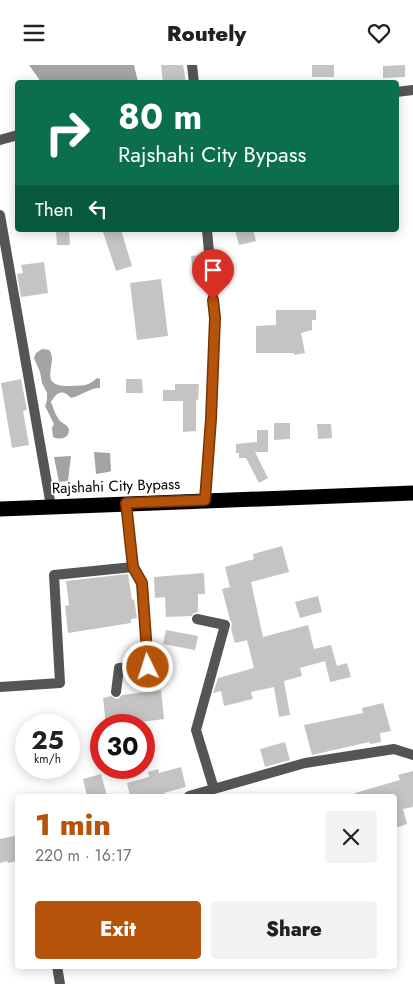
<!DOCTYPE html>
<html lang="en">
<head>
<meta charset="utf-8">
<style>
  :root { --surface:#fff; --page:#f2f2f2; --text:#202124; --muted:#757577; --accent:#b45309 }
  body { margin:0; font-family:Jost,sans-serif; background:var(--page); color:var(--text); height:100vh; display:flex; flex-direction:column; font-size:19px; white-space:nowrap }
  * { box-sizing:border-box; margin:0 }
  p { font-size:16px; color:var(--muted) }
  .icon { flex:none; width:28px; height:28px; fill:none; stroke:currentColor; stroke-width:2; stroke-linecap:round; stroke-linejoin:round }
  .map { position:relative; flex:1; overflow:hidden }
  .side { position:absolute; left:15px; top:729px; width:382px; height:175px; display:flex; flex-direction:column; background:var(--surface); border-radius:5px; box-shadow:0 2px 12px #0003 }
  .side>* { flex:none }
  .hud { position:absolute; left:15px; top:15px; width:384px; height:152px; border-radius:5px; box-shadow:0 2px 12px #0003; background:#0b6e4f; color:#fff; overflow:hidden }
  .speed { position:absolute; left:15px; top:649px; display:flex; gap:10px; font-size:25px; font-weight:700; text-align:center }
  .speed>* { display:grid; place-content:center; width:65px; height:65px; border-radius:50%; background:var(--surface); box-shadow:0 2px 12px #0003; line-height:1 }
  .speed small { font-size:12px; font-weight:400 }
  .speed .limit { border:8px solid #d22; background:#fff; color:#111 }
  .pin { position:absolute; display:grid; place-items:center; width:42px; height:42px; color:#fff; margin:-51px -21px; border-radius:50% 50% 50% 0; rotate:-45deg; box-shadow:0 0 5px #0007 }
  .pin .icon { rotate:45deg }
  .me { position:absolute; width:55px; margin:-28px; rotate:356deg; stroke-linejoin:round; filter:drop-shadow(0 0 4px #0008) }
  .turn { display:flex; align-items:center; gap:18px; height:105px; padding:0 20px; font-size:22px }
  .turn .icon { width:65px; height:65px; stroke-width:2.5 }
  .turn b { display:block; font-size:35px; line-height:42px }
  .then { display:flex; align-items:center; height:48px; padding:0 20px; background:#0003; gap:10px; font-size:19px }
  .round { display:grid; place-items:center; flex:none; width:52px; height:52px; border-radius:5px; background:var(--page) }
  .headline { display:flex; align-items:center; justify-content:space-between; height:85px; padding:0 20px }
  h1 { font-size:30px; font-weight:800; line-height:38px; color:var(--accent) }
  .primary-button { display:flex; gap:10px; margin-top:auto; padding:10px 20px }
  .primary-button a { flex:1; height:58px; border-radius:5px; background:var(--accent); color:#fff; font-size:20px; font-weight:800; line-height:58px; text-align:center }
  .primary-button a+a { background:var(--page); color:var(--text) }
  header { display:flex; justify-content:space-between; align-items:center; height:65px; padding:0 20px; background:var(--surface); font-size:22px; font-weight:800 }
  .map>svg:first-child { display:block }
</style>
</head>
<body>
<header><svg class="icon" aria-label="menu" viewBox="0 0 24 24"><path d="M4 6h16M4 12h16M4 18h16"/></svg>Routely<svg class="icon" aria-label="heart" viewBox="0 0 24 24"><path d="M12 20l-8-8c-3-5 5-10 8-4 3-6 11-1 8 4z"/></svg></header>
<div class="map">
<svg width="413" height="919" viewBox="0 0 413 919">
  <rect width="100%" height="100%" fill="#fff"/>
  <path fill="#a3a3a3" d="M29 0H134L138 17H41Z
    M42 284 49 285C60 298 34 322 71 321 83 320 87 322 97 313L100 314V323C89 323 81 331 71 333 62 323 56 328 51 337 53 342 55 349 58 353 60 358 68 359 69 365 69 374 59 375 53 372L52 363 54 359 45 341 47 335V328L42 318 40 307 34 293 36 288Z
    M94 387 110 388 111 406 108 407 96 409Z
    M71 391 68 416 59 417 54 392Z"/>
  <path fill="#c4c4c4" d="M161 0H183L186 18H163Z
    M312 0H334V12H312Z
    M405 0V12L383 13V1Z
    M69 165 70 180H57L56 166Z
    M109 165H121L132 201 116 206 103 167Z
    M235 165H253L256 176 239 180Z
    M202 190 204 206 193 207 191 191Z
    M44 197 48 228 21 232 17 209 23 208 21 200Z
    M161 214 168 271 137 275 130 218Z
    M276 245H316V255H312V265L301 268 305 288 294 290V288H256V261L276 260Z
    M21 314 27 345 23 346 29 380 12 383 1 318Z
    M126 314H142L143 328H126Z
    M175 319H199L198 335H196V366L183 367V336H163V325H175Z
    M274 358H290V374L274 375Z
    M317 359H331L332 373 318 374Z
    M257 365H268V387H255L268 413 259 418 246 393H239V388H236V379L257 377Z
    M282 481 289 507 251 517 263 572 308 560 314 584 331 580 337 601 347 598 351 612 330 617 325 596 300 603 302 611 284 616 290 650 279 652 274 622 251 627 253 634 224 641 221 626 213 628 218 613 254 603 247 575 235 578 231 564 232 559 230 555 222 524 230 522 225 502 254 494 253 489Z
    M204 508 205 529H198V547L194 548 191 551 166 552 165 532 155 533 154 512Z
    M128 509 132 535 134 534 137 553 131 554V558L68 568 65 541 69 540 66 516Z
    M318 531 322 547 300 553 295 537Z
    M166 565 198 571 195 585 163 579Z
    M161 625 164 654 119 660H106L103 633 111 631 116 634 119 633 122 630Z
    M383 638 391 666 380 668 381 677 370 679 369 677 312 690 304 660 363 648 362 643Z
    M285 677 290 695 265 702 260 684Z
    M181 702 186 722 164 728 165 731H130L127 718 149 712 148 707 158 704 159 708Z
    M413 706V742L403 744 407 759 395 763V731H355V728L400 715 398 710Z
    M101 709 107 731H87L83 714Z
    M18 770V796L8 798 7 796 0 798V774Z"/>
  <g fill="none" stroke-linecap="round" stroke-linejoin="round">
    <path stroke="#555" stroke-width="10" d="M192 0 194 18
      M396 27 413 25
      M0 75 18 70
      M0 150 51 441
      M205 435 211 354 215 253 207 165
      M197 554 225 560 196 665 214 724
      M0 622 60 618 54 510 133 502 126 438
      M116 627 119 603 148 601 142 518 133 502
      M189 731 305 698 394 684 413 690
      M57 901 60 919"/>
    <path stroke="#000" stroke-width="15" d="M0 444 413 428"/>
  </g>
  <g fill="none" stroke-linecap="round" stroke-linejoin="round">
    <defs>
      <path id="route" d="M148 602 142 518 133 502 126 438 205 435 211 354 215 253 213 235"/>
    </defs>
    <use href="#route" stroke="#753606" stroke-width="12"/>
    <use href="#route" stroke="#b45309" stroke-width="9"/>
  </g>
  <g text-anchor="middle" stroke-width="4" stroke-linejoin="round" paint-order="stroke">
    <g font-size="15" fill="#000" stroke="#fff">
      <text transform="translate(116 421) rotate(-2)" y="5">Rajshahi City Bypass</text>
    </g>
  </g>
</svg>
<div class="speed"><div>25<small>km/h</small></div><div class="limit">30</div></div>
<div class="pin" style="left:213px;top:235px;background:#d93025"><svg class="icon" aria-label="arrive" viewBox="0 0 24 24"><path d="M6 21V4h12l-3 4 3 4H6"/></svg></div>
<svg class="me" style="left:148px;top:602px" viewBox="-20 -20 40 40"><circle r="17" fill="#b45309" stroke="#fff" stroke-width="3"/><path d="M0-11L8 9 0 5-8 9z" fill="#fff"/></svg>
<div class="hud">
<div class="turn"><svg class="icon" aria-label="right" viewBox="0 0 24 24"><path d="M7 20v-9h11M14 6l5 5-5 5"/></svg><div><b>80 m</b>Rajshahi City Bypass</div></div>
<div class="then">Then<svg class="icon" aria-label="left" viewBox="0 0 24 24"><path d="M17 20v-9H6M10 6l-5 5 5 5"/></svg></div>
</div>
<section class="side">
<div class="headline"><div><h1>1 min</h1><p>220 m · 16:17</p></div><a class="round"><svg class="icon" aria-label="close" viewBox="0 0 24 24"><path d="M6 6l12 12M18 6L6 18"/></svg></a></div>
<div class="primary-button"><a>Exit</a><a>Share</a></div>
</section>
</div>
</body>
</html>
